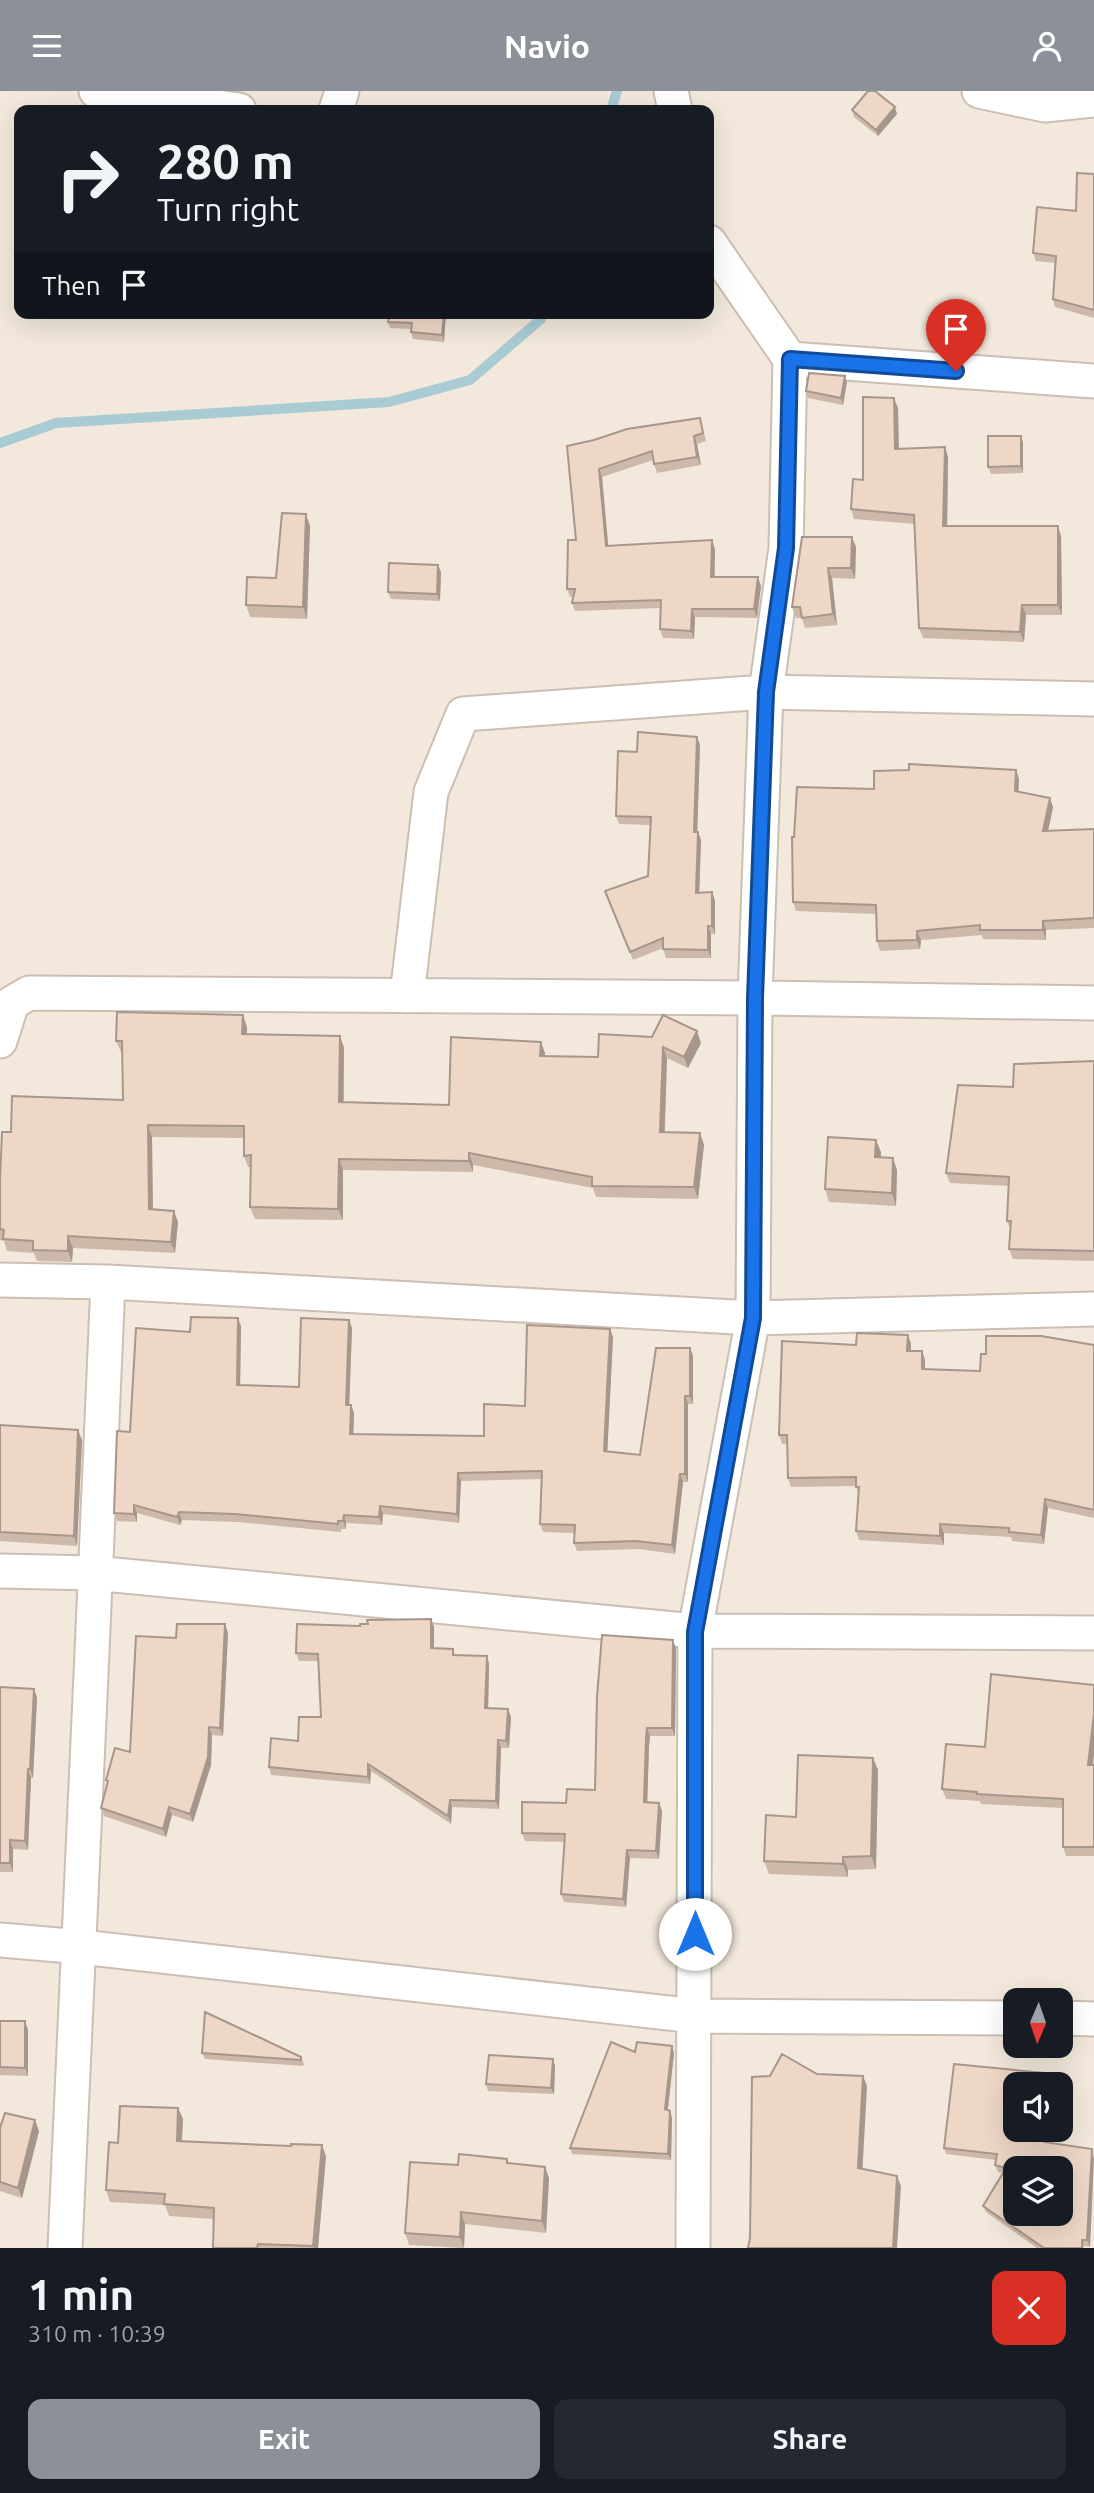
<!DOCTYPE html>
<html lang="en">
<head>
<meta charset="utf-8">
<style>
  :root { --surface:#171b24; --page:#242831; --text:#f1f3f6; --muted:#9ea1a6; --accent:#8c9099 }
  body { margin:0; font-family:Ubuntu,sans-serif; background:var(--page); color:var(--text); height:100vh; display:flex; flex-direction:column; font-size:26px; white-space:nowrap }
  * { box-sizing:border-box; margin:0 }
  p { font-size:23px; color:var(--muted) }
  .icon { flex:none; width:38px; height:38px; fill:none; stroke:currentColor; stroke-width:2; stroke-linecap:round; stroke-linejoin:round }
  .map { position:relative; height:2157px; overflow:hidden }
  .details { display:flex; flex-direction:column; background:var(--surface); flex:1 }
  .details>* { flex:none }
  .top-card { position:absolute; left:14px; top:14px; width:700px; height:214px; border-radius:14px; box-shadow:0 7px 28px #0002; background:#171b24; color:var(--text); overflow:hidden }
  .needle { width:46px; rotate:182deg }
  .controls { position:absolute; left:1003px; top:1897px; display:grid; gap:14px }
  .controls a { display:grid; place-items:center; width:70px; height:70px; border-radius:14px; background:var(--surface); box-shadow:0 7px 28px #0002; font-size:35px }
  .pin { position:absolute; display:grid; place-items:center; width:60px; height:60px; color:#fff; margin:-72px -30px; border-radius:50% 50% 50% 0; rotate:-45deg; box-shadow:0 0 7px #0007 }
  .pin .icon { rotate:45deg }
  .me { position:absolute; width:77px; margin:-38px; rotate:0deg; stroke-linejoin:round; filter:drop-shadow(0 0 5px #0008) }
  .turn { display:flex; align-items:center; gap:24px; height:147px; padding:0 28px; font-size:32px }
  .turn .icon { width:91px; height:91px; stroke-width:2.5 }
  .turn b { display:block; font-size:49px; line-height:60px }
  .then { display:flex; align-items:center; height:66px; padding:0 28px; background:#0003; gap:14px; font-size:26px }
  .round { display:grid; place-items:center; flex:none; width:74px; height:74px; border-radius:14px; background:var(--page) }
  .head { display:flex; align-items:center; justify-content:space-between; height:119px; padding:0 28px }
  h1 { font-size:42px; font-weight:700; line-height:52px }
  .button { display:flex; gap:14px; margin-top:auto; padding:14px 28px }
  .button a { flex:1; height:80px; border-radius:14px; background:var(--accent); color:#fff; font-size:28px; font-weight:700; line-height:80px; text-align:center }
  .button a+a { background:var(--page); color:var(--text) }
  header { display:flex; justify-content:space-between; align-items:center; height:91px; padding:0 28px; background:var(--accent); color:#fff; font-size:32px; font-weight:700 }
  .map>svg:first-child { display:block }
</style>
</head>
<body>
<header><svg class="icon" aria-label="menu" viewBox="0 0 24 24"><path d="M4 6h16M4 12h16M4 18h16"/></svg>Navio<svg class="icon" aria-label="person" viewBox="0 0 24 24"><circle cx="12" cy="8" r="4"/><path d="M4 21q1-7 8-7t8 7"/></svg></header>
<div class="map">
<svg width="1094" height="2157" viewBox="0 0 1094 2157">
  <rect width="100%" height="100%" fill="#fbf5ec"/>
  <path fill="#f2e8db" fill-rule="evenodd" d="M0 0H1094V2157H0ZM19 19H709V222H19ZM1015 1909H1060V1955H1015ZM1015 1993H1060V2039H1015ZM1015 2077H1060V2123H1015Z"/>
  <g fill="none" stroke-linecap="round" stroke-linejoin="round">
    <path stroke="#a9ccd4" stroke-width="10" d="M611 19 617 0
      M0 352 56 332 389 311 470 289 541 228 543 222"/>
    <defs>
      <path id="street" d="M96 0 239 19
        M671 0 675 19
        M979 0 1045 14 1094 9
        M336 19 342 0
        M790 268 1094 290
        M407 905 431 701 463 623 766 601 1094 608
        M0 950 12 912 29 902 755 907 1094 912
        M0 1189 108 1191 753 1227 1094 1218
        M0 1480 94 1482 695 1540 1094 1542
        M0 1849 81 1856 695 1925 1015 1927
        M1060 1927 1094 1928
        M65 2157C82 1835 93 1513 108 1191
        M693 2157 695 1540 753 1227 755 907 766 601 786 457 790 268 709 151"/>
    </defs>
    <use href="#street" stroke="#ccbeb3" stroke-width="37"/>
    <use href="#street" stroke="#fff" stroke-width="33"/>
  </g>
  <path fill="#cdb9aa" d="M852 19 897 23 878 45 854 26Z
    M1094 83V227L1055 216 1053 208 1056 172 1036 170 1033 162 1076 120Z
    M122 222H146V224Z
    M446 222 444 251 413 248 411 241V238L390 237 388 231Z
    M847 291 843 314 808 307 806 300Z
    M898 317 899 358 945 356 948 366 947 435 1061 445 1062 524H1026L1024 551 923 547 919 537 915 433 854 428 851 418Z
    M700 327 706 350 697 353 701 374 657 382 653 369 602 386 608 454 715 458V486L761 495 757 527 695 526 694 548 663 547 660 538V517L575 520 572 512 573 506H570L567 498 594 349Z
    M1021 345 1023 352V382L991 383 988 376Z
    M310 435 307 528 250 526 246 514 276 487Z
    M802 446 856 456 855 488 832 487 837 534 805 537 802 527H796L792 516Z
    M441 481 440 510 391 508 388 501Z
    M697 646 700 654 697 741H698L701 749 699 802 712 801 715 810V843H711V867H666L663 857 633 869 605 800 648 785 650 734 619 733 616 725 637 661Z
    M1016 679 1019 688 1018 701 1053 716 1048 740 1094 738V837L1046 839V849L983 848 982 844 921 849 920 858 880 860 877 850V823L796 820 793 811 794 746 874 698Z
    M247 936V943L340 945 344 957V1012L449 1014 545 962V965L598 966 701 952 688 977 667 967 665 1041 700 1042 704 1054 698 1108 596 1106 593 1097 473 1074V1081L343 1079V1129L255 1128 250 1116 251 1076H248L244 1065V1047L152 1046 153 1119 174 1120 178 1131 175 1162 73 1157 72 1171 37 1170 34 1162 7 1160 4 1150 0 1149V1090L11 1041 123 1009 122 961H121L116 950Z
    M1094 970V1170L1013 1168 1009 1158 1010 1138 1007 1130 1009 1095 950 1092 946 1082 1013 996Z
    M881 1061V1066L897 1079 896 1115 829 1111 825 1098Z
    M349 1229 352 1237 349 1314H351L354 1322 353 1344 484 1345 525 1315 610 1238 613 1246 607 1360 640 1364 690 1257 693 1265V1313H688V1391H683L675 1463 639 1458 577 1460 574 1452V1442L543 1441 540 1433 541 1388 461 1390 459 1432 383 1423 382 1434 346 1432V1438H341V1441L238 1431 182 1429 180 1434 137 1422V1431L117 1430 114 1422 130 1341 190 1241 241 1235 240 1294 299 1296Z
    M908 1244 911 1253V1260H922L925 1269V1279L980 1280 1094 1254V1427L1048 1417 1044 1453 1012 1450 1011 1446 944 1442V1454L859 1449 856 1440 858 1402 856 1395 791 1396 788 1387 787 1353H782L779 1344 856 1254Z
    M0 1334 82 1349 77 1455 0 1450Z
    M431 1528 434 1536V1558H453L455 1564 487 1565 489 1573 488 1617 508 1618 511 1626 509 1657H501L499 1718 452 1716 451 1733 371 1680 370 1693 271 1684 269 1676 321 1626 318 1570H299L296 1562 360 1535 368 1533Z
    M225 1533 228 1542 223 1645 212 1644 211 1674 193 1731 172 1724 166 1746 104 1725 101 1717 107 1693 106 1689 130 1661 176 1547Z
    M676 1557 675 1645H650L649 1655 647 1711 659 1712 662 1720 659 1768 630 1767 626 1816 564 1811 561 1803 565 1751 525 1750 522 1742 566 1712 595 1699Z
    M0 1596 34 1598 37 1607 33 1687H31L28 1759 13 1758V1781H0Z
    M985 1656 1094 1662 1093 1674H1094V1765H1066L1063 1756V1717L981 1713 980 1710 946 1708 942 1698Z
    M873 1667 878 1679 876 1778 848 1779V1786L769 1783 764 1770 796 1726Z
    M0 1930H25L28 1939V1985L0 1984Z
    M672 1955 674 1962 668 2019 670 2020 672 2027 671 2069 572 2063 570 2057 635 1961Z
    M202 1962 301 1966 304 1973 303 1975 205 1968Z
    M553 1968 555 1975 554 2003 488 2000 486 1993Z
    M1045 1982 1047 1989V2051L1092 2058 1090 2156 1084 2155V2157H1037L986 2121 983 2115 1003 2082 998 2081 995 2074 996 2069 946 2063 944 2057Z
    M178 2017 183 2028 182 2050 326 2065 318 2157H213L214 2128 169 2125 165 2114 110 2111 106 2099 118 2052Z
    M0 2037 39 2040 22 2107 0 2100Z
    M509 2072 549 2087 546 2142 465 2133 464 2157 409 2154 405 2142 458 2074Z"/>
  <path fill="#a7968b" d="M895 16 897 23 878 45 876 39Z
    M444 222H446L444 251 442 244Z
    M845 285 847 291 843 314 841 307Z
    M894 307 898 317 899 368 895 358Z
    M694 345 697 353 701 374 697 366Z
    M1021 345 1023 352V382L1021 375Z
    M945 356 948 366 947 445 943 435Z
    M599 378 602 386 609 463 606 455Z
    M306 423 310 435 307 528 303 516Z
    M1058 435 1061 445 1062 524 1058 514Z
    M852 446 856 456 855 488 851 477Z
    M712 449 715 458 714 495 711 486Z
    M438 474 441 481 440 510 437 503Z
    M828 477 832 487 837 534 833 523Z
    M758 486 761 495 757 527 754 518Z
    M1022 514 1026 524 1024 551 1020 541Z
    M692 518 695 526 694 548 691 540Z
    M697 646 700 654 697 749 694 741Z
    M1016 679 1019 688 1018 709 1015 700Z
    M1050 707 1053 716 1046 750 1043 740Z
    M698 741 701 749 699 810 696 802Z
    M712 801 715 810V843L712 835Z
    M1043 830 1046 839V849L1043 839Z
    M708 835 711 843V867L708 859Z
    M917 840 921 849 920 858 917 849Z
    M243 924 247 936 246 955 242 943Z
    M697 940 701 952 688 977 684 966Z
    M340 945 344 957 343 1023 339 1011Z
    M541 951 545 962 544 976 540 965Z
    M663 956 667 967 664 1053 660 1041Z
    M148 1034 152 1046 153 1130 149 1118Z
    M700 1042 704 1054 698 1108 694 1096Z
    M876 1049 881 1061 880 1078 875 1066Z
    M469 1062 473 1074V1081L469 1070Z
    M893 1067 897 1079 896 1115 892 1102Z
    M339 1068 343 1079V1129L338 1118Z
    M174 1120 178 1131 175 1162 171 1151Z
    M68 1145 73 1157 72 1171 68 1160Z
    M238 1227 241 1235 240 1302 237 1294Z
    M349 1229 352 1237 349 1322 346 1314Z
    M610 1238 613 1246 607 1368 604 1360Z
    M908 1244 911 1253 910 1269 907 1260Z
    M690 1257 693 1265V1313L690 1305Z
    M922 1260 925 1269V1288L922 1278Z
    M685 1305 688 1313V1391L685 1383Z
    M351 1314 354 1322 353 1352 350 1343Z
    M78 1339 82 1349 77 1455 74 1445Z
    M458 1382 461 1390 459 1432 457 1423Z
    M680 1383 683 1391 675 1463 672 1454Z
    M1045 1408 1048 1417 1044 1453 1041 1444Z
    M134 1414 137 1422V1431L134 1423Z
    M380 1415 383 1423 382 1434 379 1426Z
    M179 1421 182 1429 180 1434 177 1426Z
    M344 1424 346 1432V1438L343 1430Z
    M940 1433 944 1442V1454L940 1445Z
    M431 1528 434 1536V1565L431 1557Z
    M225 1533 228 1542 223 1645 220 1637Z
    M673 1549 676 1557 675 1645 672 1637Z
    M487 1565 489 1573 488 1624 485 1617Z
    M34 1598 37 1607 33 1687 30 1678Z
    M508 1618 511 1626 509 1657 506 1650Z
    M1094 1622V1662L1092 1683 1088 1674Z
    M209 1636 212 1644 211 1674 193 1731 190 1723Z
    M647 1637 650 1645 649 1655 647 1719 644 1711 646 1647Z
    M498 1649 501 1657 499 1718 496 1710Z
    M873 1667 878 1679 876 1778 871 1765Z
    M368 1673 371 1680 370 1693 368 1686Z
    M28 1678 31 1687 28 1759 25 1750Z
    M450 1709 452 1716 451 1733 448 1725Z
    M659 1712 662 1720 659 1768 656 1760Z
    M169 1716 172 1724 166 1746 163 1738Z
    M10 1749 13 1758V1781L10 1772Z
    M627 1759 630 1767 626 1816 623 1808Z
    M843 1766 848 1779V1786L843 1773Z
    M25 1930 28 1939V1985L25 1977Z
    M672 1955 674 1962 667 2025 665 2018Z
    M553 1968 555 1975 554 2003 551 1997Z
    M863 1985 867 1995 862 2087 858 2077Z
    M178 2017 183 2028 181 2061 177 2050Z
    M670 2020 672 2027 671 2069 668 2063Z
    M35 2029 39 2040 22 2107 18 2097Z
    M1044 2039H1047L1046 2058 1044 2051Z
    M322 2054 326 2065 318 2157H314Z
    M1092 2058 1094 2068 1090 2156 1087 2149Z
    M545 2076 549 2087 546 2142 542 2130Z
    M897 2085 901 2095 897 2157H893Z
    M461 2121 465 2133 464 2157 460 2146Z"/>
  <path fill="#eed7c6" stroke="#a7968b" stroke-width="2" fill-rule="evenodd" d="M868 0H875L895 16 876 39 852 19Z
    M1077 82 1094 83V219L1053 208 1056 165 1033 162 1037 116 1076 120Z
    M390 222H444L442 244 411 241 412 232 388 231Z
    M809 282 845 285 841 307 806 300Z
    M863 306 894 307 895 358 945 356 943 435H1058V514H1022L1020 541 919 537 914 424 851 418 853 388 863 389Z
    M700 327 703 342 694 345 697 366 654 373 652 360 599 378 606 455 712 449 711 486H758L754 518H692L691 540 660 538 661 509 572 512 575 498H567L568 449H576L567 355 594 349 627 338Z
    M988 345H1021V375L988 376Z
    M282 422 306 423 303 516 246 514 247 486 276 487Z
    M802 446H852L851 477H828L833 523 802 527 800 516H792Z
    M389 472 438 474 437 503 388 501Z
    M638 641 697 646 694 741H698L696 802 712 801V835H708V859L663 858V847L630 861 605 800 648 785 651 726 616 725 618 660 637 661Z
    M909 673 1016 679 1015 700 1050 707 1043 740 1094 738V827L1043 830V839H980V834L917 840V849L877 850 876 814 793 811 792 746H794L797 696 874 698V680L909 679Z
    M117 921 243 924 242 943 340 945 339 1011 449 1014 451 946 541 951 540 965 598 966 599 943 652 946 663 924 697 940 684 966 663 956 660 1041 700 1042 694 1096 592 1095V1086L469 1062V1070L339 1068 338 1118 250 1116 251 1064 244 1065V1035L148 1034 149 1118 174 1120 171 1151 68 1145V1160L33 1159V1150L3 1148 4 1139 0 1138V1090L2 1041H11L12 1005 123 1009 122 950H116Z
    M1094 970V1160L1009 1158 1011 1130H1007L1009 1086 946 1082 958 994 1013 996 1014 973Z
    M828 1046 876 1049 875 1066 893 1067 892 1102 825 1098Z
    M191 1226 238 1227 237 1294 299 1296 301 1227 349 1229 346 1314H351L350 1343 484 1345V1313L525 1315 527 1234 610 1238 604 1360 640 1364 656 1257H690V1305H685V1383H680L672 1454 636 1450 574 1452 575 1434 540 1433 542 1380 458 1382 457 1423 380 1415 379 1426 344 1424 343 1430H338V1433L235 1423 179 1421 177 1426 134 1414V1423L114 1422 117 1340 130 1341 136 1237 190 1241Z
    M857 1242 908 1244 907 1260H922V1278L980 1280 981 1263H986V1245H1041L1094 1254V1419L1045 1408 1041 1444 1009 1441V1437L940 1433V1445L856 1440 859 1396H856V1386L788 1387 787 1344H779L782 1250 856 1254Z
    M0 1334 78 1339 74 1445 0 1441Z
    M431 1528V1557L453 1558V1564L487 1565 485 1617 508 1618 506 1650 498 1649 496 1710 450 1709 448 1725 368 1673V1686L269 1676 271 1647 298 1650 299 1626H321L318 1563 296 1562 297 1533 360 1535V1533H368L367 1529Z
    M177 1533H225L220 1637 209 1636 208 1666 190 1723 169 1716 163 1738 101 1717 108 1690 106 1689 115 1657 130 1661 136 1545 176 1547Z
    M602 1544 673 1549 672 1637H647L646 1647 644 1711 659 1712 656 1760 627 1759 623 1808 561 1803 565 1743 522 1742V1711L566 1712 567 1698 595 1699 597 1606Z
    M991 1583 1094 1594V1622L1088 1674H1094V1756H1063V1708L977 1703V1701L942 1698 946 1653 985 1656Z
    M0 1596 34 1598 30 1678H28L25 1750 10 1749V1772H0Z
    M798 1664 873 1667 871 1765 843 1766V1773L764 1770 766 1724 796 1726Z
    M205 1921 301 1966V1969L202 1962Z
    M0 1930H25V1977L0 1976Z
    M611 1951 635 1961 637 1951 672 1955 665 2018 670 2020 668 2063 570 2057Z
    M782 1963 817 1983 863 1985 858 2077 897 2085 893 2157H748L750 2147 752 1986 770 1985Z
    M489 1964 553 1968 551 1997 486 1993Z
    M954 1973 1045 1982V1993H1015V2039H1044V2051L1092 2058 1087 2149H1082V2157H1044L983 2115 1006 2077 995 2074 997 2063 944 2057ZM1015 2077H1060V2123H1015Z
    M120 2015 178 2017 177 2050 291 2055V2053L322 2054 313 2155 258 2153 257 2157H213L214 2117 164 2113 165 2103 106 2099 109 2051 118 2052Z
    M5 2022 35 2029 18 2097 0 2091V2037Z
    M459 2063 507 2068V2072L545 2076 542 2130 461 2121 460 2146 405 2142 410 2071 458 2074Z"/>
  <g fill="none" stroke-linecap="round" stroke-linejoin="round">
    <defs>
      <path id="route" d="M695 1843V1541L753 1227 755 907 766 601 786 457 790 268 956 280"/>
    </defs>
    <use href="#route" stroke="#114b97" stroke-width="18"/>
    <use href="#route" stroke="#1a73e8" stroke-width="12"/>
  </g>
</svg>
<div class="controls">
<a><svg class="needle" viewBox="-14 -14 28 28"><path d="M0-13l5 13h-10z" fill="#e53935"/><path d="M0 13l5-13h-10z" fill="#9ea1a6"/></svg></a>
<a><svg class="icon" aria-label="sound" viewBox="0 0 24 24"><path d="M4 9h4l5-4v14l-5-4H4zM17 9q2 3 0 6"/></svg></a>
<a><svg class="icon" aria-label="layers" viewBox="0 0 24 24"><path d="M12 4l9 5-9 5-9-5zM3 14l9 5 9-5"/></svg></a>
</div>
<div class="pin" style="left:956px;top:280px;background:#d93025"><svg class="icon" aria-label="arrive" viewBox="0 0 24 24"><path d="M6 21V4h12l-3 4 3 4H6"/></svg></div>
<svg class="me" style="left:695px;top:1843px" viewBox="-20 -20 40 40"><circle r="19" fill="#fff"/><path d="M0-13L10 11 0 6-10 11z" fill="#1a73e8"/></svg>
<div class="top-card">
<div class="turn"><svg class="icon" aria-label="right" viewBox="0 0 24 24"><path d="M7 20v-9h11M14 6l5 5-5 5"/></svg><div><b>280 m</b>Turn right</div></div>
<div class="then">Then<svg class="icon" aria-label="arrive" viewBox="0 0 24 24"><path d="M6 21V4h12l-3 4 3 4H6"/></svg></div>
</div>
</div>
<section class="details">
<div class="head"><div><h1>1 min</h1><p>310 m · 10:39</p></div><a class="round" style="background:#d93025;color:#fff"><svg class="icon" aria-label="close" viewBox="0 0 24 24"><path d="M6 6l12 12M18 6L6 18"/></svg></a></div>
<div class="button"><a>Exit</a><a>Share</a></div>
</section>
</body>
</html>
